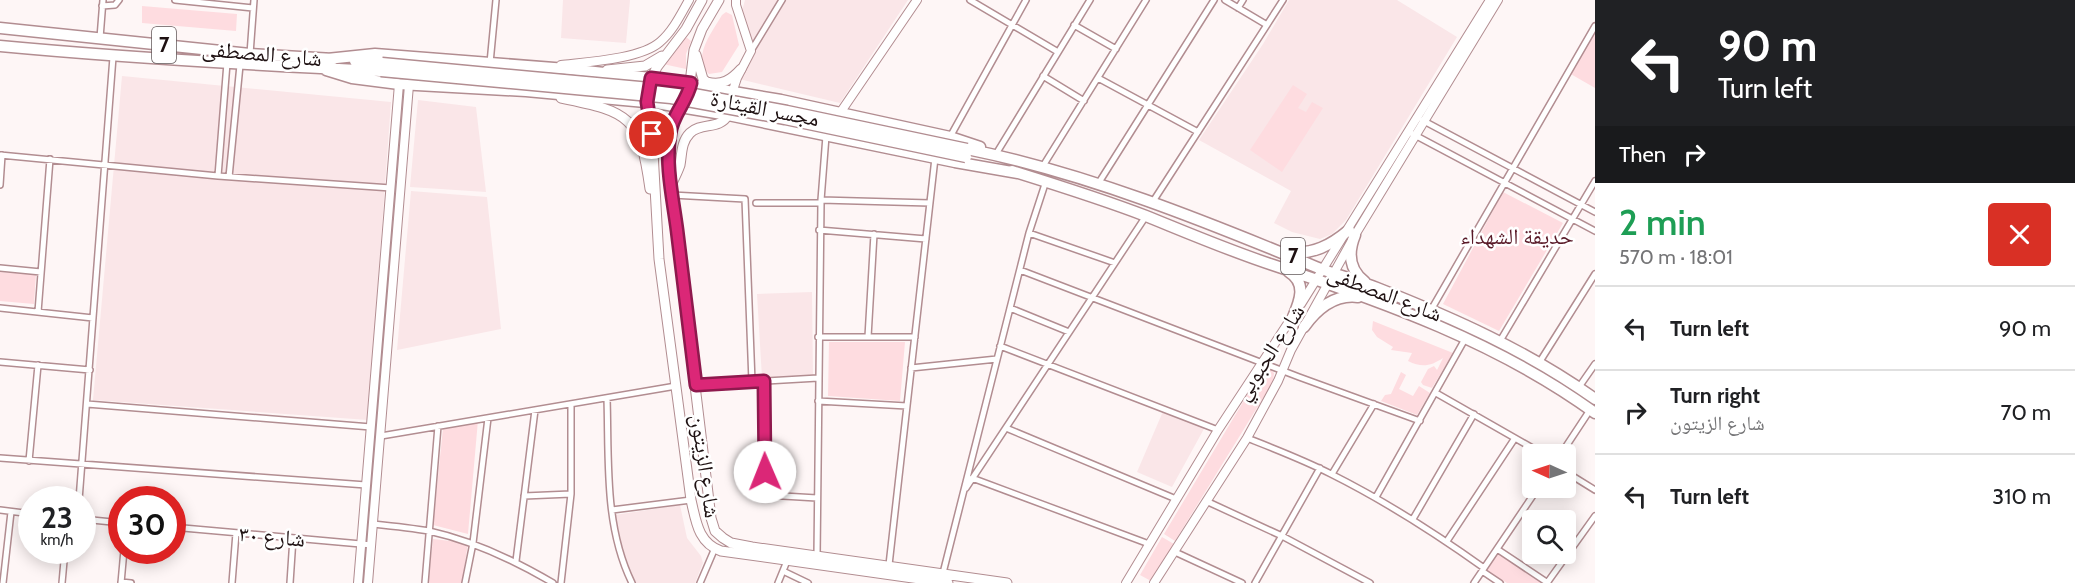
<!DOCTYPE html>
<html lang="en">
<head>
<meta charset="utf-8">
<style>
  :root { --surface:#fff; --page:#f6f6f6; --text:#202124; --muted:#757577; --line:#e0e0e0 }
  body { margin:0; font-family:Cabin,"Noto Naskh Arabic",sans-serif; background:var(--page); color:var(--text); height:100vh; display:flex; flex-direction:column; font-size:22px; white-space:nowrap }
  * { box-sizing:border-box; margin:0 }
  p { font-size:20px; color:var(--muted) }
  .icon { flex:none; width:33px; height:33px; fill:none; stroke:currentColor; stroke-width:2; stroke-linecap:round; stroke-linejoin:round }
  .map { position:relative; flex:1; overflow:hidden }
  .panel { display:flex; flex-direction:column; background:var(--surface); width:480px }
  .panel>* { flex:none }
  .banner { background:#202124; color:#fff; overflow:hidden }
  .needle { width:39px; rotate:273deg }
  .buttons { position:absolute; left:1522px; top:444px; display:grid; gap:12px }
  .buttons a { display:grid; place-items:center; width:54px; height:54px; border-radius:6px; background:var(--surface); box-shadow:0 3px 15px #0003; font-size:30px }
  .speed { position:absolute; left:18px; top:486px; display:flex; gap:12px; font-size:30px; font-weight:700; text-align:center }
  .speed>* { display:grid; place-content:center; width:78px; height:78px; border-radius:50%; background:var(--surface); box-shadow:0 3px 15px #0003; line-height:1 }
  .speed small { font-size:15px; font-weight:400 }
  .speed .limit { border:9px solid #d22; background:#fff; color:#111 }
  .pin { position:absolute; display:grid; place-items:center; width:51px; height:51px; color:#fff; margin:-26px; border:3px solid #fff; border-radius:50%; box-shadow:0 2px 6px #0007 }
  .me { position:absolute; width:66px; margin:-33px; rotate:359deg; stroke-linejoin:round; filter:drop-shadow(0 0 4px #0008) }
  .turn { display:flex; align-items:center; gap:21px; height:126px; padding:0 24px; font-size:27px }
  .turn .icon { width:78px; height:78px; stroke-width:2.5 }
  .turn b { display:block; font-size:42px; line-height:51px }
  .then { display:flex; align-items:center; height:57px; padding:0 24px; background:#0003; gap:12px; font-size:22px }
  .round { display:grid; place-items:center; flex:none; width:63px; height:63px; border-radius:6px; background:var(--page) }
  .headline { display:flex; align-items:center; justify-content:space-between; height:102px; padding:0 24px }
  h1 { font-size:36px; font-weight:600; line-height:45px; color:#1e9e55 }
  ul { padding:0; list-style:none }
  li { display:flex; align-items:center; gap:18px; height:84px; padding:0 24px; border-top:2px solid var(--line) }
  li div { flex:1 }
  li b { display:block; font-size:22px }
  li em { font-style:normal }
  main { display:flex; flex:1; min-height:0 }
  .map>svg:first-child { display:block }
</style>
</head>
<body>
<main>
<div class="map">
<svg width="1595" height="583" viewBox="0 0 1595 583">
  <rect width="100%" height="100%" fill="#fef6f6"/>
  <path fill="#fae6e8" d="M563 0H630L626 43 561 38Z
    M745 0H908L840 103 739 79 754 48 742 11Z
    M1289 0H1397L1457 37 1346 220 1332 234 1320 239 1292 232 1274 223 1291 191 1199 140 1263 44Z
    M122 76 391 102 368 420 93 400Z
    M418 100 476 107 486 192 410 187Z
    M411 191 487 197 501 329 397 350Z
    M812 292 813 375 762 378 757 294Z
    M1164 409 1205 427 1172 487 1137 472Z
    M680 505 687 538 701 556 703 563 695 583H636L625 556 615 515Z"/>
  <path fill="#fedce0" d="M142 6 237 14 236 31 142 23Z
    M726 12 732 15 739 45 722 72 709 74C691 57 713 31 722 15Z
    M1595 29V88L1569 73Z
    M686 37 691 41 686 54V69L663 64Z
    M1293 85 1307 94 1298 108 1306 112 1312 102 1323 108 1282 172 1250 150Z
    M1503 192 1563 223 1499 331 1443 304Z
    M0 272 36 274 34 304 0 301Z
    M1373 321 1453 353 1432 388 1423 385 1421 382 1428 369 1434 366 1437 370 1443 358C1431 366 1422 368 1408 361L1412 353 1391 350 1393 347 1377 337 1372 330Z
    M829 342H905L900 401 828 396Z
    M1267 369 1271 370 1274 373 1273 382 1175 541 1164 534 1261 372Z
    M1401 372 1406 375 1399 389 1413 396 1419 386 1430 393 1417 415 1381 401 1385 395 1391 394Z
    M478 420 468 534 433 525 443 428Z
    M1162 537 1174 544 1151 581 1140 575Z
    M433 539 468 543 462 583H428Z
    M1497 553 1542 583H1507L1486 570Z"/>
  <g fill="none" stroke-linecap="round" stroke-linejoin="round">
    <defs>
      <path id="street" d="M175 0 253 8
        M970 0 1058 52
        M1225 0 1267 25
        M102 6 115 5 119 0
        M1238 8 1243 0
        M1074 25 1116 49
        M100 38 103 0
        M751 51 782 0
        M250 54 254 0
        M490 63 496 0
        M1043 76 1084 101
        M1098 78 1198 132
        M1422 120 1595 212
        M1409 132 1595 231
        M950 137 1026 0
        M996 154 1090 0
        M0 155 218 176 391 188
        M1043 166 1146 0
        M218 176 227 63
        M229 177 240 65
        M1098 184 1214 0
        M0 185 2 155
        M672 195 745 199 752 382
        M821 200 826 136
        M756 203H821V200L930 203
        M1152 203 1283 0
        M819 230 926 239
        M1029 233 1115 263
        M0 268 41 272
        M1020 270 1299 377 1420 421
        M0 308 93 318
        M1010 308 1069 332
        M1431 310 1595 26
        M38 312 50 159
        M818 337H915
        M868 337 874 234
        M1500 341 1595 181
        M1000 346 1218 430
        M0 362 90 370
        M1539 363 1595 274
        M911 368 997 359
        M764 381 766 495 817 498
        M696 385 818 378
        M1579 387 1595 364
        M1436 393 1543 454
        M607 398C609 460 604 526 632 583
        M818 401 907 406
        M87 404 371 427
        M1006 428 1176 499
        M381 436 676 386
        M1247 438C1275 449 1304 460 1331 474 1385 501 1435 533 1484 568
        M1561 454 1590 410
        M0 458 366 485
        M29 461 38 365
        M1566 472 1595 490
        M1332 474 1374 404
        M972 478 1149 544
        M966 488 1146 216
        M524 496 571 494
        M1376 497 1465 339
        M79 500 113 57
        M1206 501 1282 536 1370 583
        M0 510 32 514
        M612 510 691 500
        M82 519 122 523
        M1413 519 1474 414
        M373 524C392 526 411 528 429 531 474 541 514 560 553 583
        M172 527 372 545
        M1447 541 1515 438
        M1497 549 1548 583
        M1175 552 1242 583
        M817 556 821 203
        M516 561 535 410
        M889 565 935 158
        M783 571 808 583
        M1482 571 1500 583
        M943 573 1029 233 1046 181
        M121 582 131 583
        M3 583 11 512
        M62 583 65 550
        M121 583 124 550
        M232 583 236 533
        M290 583 293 538
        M425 583 438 426
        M465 583 473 543 488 418
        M561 583 571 494V404
        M700 583 715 548
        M778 583 787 561
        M1255 583 1320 468
        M1474 583 1538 488
        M1547 583 1595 516"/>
      <path id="secondary" d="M561 65C587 62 641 59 660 42 673 31 681 14 689 0
        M731 96 737 78 751 51 736 5V0
        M840 113 917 0
        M1301 304 1490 0
        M358 583 399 84
        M368 583 409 85
        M1126 583 1218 430 1294 314
        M1154 583 1247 438 1278 381 1291 350 1355 235 1498 0"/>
      <path id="primary" d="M702 0 686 29 657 67 649 84 647 102 652 134 659 259 691 500C696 521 698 543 721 551L948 583
        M696 55 703 79 714 88
        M607 70 645 66 662 56
        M707 82C722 86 731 80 741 69
        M689 91 694 50 702 29 719 0
        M561 98C631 112 640 117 650 189
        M683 103 673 121 670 134 669 152 672 195 711 518 715 531 723 538 731 543 752 547 1007 583
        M672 183C675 177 678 171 680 165 682 154 681 142 690 133 701 122 720 130 728 115"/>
      <path id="highway" d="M0 28 250 54 334 59
        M0 46C127 58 254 65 381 71
        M327 59 375 54 567 69 651 78 781 100 950 137 980 147
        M355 61 382 63
        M326 70 352 78 399 84 526 91 656 103 728 115 955 162 1018 173
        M967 149C1086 173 1205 221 1316 267 1336 275 1357 280 1377 288 1453 318 1528 351 1595 399
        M1012 171C1057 185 1102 199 1146 216 1188 233 1230 251 1273 265 1384 302 1499 343 1595 413
        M1355 235C1348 252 1349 270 1365 282
        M1289 252C1313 255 1331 245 1349 230
        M1289 272C1307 283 1300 301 1293 317
        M1304 327C1317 309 1335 294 1358 297"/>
    </defs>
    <use href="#street" stroke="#b28d91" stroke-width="8"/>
    <use href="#secondary" stroke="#b28d91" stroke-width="10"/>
    <use href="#primary" stroke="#b28d91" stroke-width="11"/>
    <use href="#highway" stroke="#b28d91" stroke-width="13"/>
    <use href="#street" stroke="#fff" stroke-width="5"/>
    <use href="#secondary" stroke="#fff" stroke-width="8"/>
    <use href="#primary" stroke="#fff" stroke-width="9"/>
    <use href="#highway" stroke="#fff" stroke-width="10"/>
    <defs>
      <path id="highway-bridge" d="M382 63 672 90 787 111 967 149
        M381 71 671 98 785 119 966 157"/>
    </defs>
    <use href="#highway-bridge" stroke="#b28d91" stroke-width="13" stroke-linecap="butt"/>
    <use href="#highway-bridge" stroke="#fff" stroke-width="10"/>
  </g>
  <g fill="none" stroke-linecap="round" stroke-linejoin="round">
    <defs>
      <path id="route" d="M652 134 647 102 651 78 691 83C687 102 672 115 670 134 665 165 673 199 677 230 683 282 690 333 696 385L764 381 765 472"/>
    </defs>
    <use href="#route" stroke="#8e194d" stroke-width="15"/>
    <use href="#route" stroke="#db2777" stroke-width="10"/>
  </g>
  <g text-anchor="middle" stroke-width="5" stroke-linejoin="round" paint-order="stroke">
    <g fill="#fff" stroke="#625859" stroke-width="1.5">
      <rect x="152" y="27" width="24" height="36" rx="4.5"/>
      <rect x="1281" y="238" width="24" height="36" rx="4.5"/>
    </g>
    <g font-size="21" font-weight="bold" fill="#1e1112">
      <text x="164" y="52">7</text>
      <text x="1293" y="263">7</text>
    </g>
    <g font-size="22" fill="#1e1112" stroke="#fff">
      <text transform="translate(262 53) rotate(5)" y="8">شارع المصطفى</text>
      <text transform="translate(765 108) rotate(11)" y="8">مجسر القيثارة</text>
      <text transform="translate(1385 293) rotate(21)" y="8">شارع المصطفى</text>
      <text transform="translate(1269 352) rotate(-57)" y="8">شارع الحبوبي</text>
      <text transform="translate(706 466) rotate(82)" y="8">شارع الزيتون</text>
      <text transform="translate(272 536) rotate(5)" y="8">شارع ٣٠</text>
    </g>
    <g font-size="22" fill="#591a28" stroke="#fff">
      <text x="1517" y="244">حديقة الشهداء</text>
    </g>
  </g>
</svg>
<div class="buttons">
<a><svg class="needle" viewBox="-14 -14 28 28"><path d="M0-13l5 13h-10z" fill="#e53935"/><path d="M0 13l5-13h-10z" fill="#757577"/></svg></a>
<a><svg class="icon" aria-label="search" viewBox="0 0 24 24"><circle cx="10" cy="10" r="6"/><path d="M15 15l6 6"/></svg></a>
</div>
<div class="speed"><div>23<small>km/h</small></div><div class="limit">30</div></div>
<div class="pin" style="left:652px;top:134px;background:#d93025"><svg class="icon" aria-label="arrive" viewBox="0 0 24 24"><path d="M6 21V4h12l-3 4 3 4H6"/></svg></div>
<svg class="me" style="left:765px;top:472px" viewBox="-20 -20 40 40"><circle r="19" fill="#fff"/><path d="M0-13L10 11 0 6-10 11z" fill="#db2777"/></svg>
</div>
<section class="panel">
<div class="banner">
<div class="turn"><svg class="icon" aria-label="left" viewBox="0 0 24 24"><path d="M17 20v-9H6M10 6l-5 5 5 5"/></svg><div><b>90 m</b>Turn left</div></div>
<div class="then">Then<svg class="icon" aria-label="right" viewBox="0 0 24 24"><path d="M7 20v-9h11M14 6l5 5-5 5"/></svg></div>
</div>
<div class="headline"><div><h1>2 min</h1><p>570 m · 18:01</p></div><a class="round" style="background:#d93025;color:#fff"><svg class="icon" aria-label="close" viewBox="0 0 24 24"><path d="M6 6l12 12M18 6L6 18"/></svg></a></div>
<ul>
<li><svg class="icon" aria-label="left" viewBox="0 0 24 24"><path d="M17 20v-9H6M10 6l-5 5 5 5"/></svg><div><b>Turn left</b></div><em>90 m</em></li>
<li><svg class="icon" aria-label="right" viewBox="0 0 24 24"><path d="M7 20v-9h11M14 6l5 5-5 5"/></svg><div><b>Turn right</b><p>شارع الزيتون</p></div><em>70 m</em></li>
<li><svg class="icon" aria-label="left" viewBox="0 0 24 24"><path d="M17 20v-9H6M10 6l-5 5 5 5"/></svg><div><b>Turn left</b></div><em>310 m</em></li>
</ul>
</section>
</main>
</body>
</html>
